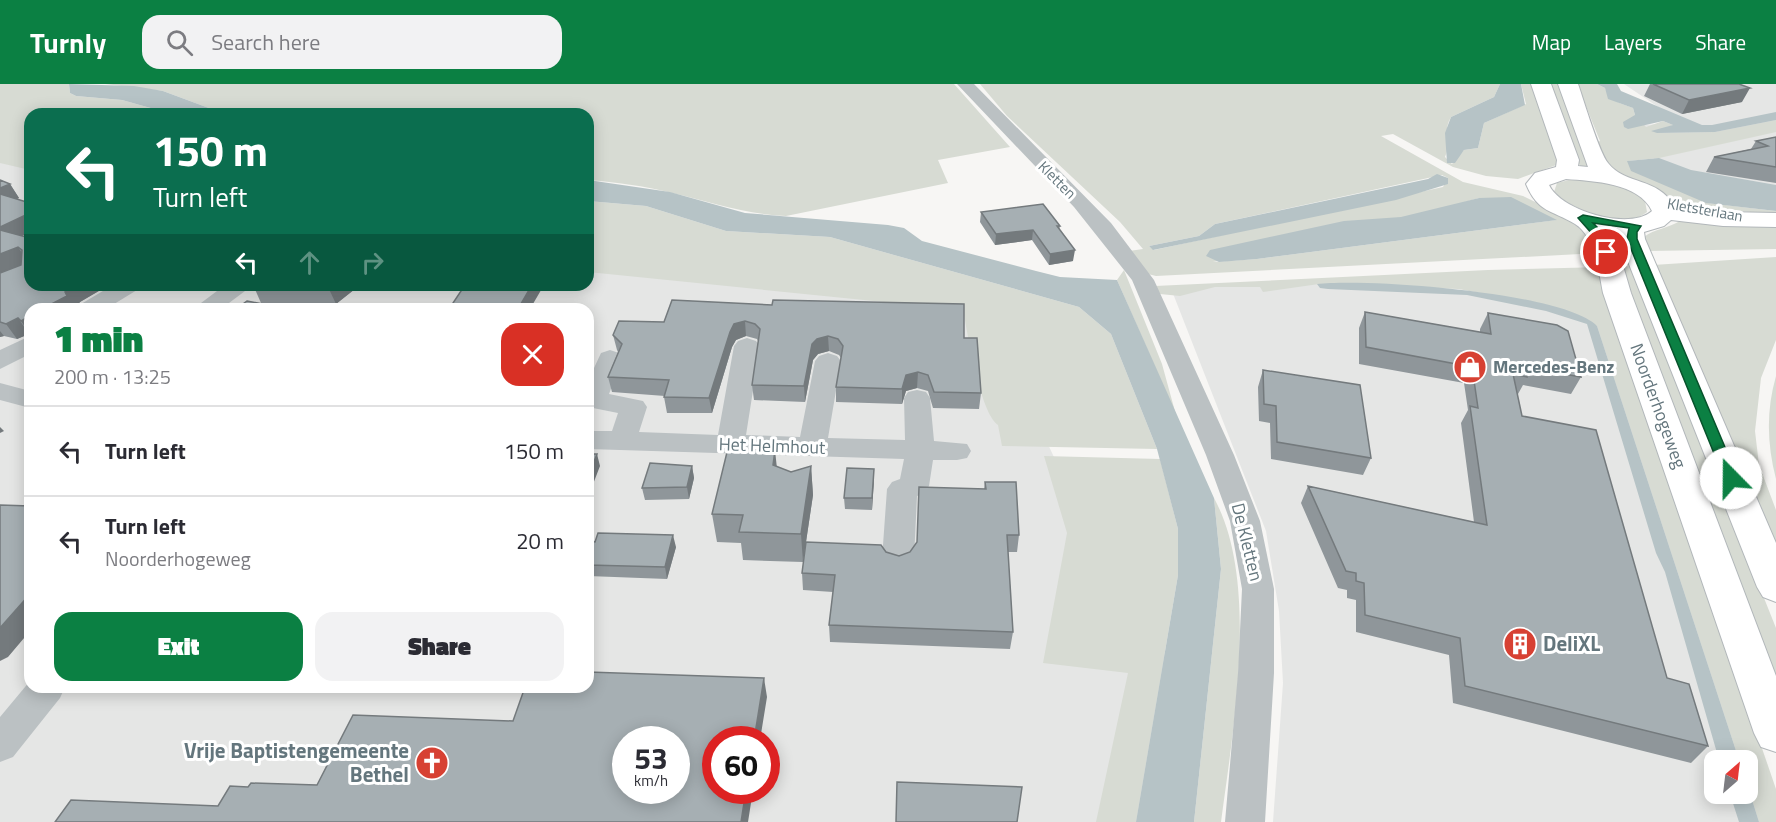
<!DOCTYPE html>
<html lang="en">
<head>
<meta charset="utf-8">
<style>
  :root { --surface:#fff; --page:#f2f2f3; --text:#2b2b33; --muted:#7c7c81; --line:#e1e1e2; --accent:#0b8043 }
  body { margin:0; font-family:"Titillium Web",sans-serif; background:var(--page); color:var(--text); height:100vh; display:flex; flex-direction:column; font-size:22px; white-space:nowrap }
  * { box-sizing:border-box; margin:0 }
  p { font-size:20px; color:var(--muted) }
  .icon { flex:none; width:33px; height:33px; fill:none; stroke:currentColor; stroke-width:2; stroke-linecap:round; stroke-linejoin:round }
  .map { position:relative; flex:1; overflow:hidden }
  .drawer { position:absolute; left:24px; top:219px; width:570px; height:390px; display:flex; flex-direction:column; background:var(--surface); border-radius:18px; box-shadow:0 3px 15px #0003 }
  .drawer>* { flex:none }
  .top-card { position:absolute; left:24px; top:24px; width:570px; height:183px; border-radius:18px; box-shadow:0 3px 15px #0003; background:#0b6e4f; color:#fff; overflow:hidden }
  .needle { width:39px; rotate:28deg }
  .fabs { position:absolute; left:1704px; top:666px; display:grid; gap:12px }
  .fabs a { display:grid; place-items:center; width:54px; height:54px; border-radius:12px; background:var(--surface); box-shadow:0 3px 15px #0003; font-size:30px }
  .speed { position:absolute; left:612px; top:642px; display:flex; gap:12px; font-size:30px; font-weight:700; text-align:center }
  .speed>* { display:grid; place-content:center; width:78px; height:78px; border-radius:50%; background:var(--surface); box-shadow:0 3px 15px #0003; line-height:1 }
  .speed small { font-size:15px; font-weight:400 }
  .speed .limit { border:9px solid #d22; background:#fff; color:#111 }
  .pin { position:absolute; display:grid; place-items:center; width:51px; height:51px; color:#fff; margin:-26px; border:3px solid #fff; border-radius:50%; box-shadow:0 2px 6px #0007 }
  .me { position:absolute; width:66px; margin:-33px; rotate:338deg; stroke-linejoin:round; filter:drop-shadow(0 0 4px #0008) }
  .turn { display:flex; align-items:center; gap:21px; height:126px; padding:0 30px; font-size:27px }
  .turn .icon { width:78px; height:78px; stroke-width:2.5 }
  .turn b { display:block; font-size:42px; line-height:51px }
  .lanes { display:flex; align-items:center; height:57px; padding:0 30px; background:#0003; justify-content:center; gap:30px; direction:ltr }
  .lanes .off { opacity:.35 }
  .round { display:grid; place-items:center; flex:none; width:63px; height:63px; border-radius:18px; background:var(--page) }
  .headline { display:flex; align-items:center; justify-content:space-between; height:102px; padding:0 30px }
  h1 { font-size:36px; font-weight:800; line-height:45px; color:var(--accent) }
  .button { display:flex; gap:12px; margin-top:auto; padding:12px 30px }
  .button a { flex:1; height:69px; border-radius:18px; background:var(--accent); color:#fff; font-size:24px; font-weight:800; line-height:69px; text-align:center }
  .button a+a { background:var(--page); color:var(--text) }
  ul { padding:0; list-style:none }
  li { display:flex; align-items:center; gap:18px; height:90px; padding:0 30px; border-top:2px solid var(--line) }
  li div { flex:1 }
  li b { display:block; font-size:22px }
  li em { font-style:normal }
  header { display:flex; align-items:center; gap:36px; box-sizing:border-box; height:84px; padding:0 30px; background:var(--accent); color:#fff }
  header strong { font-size:28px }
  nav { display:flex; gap:33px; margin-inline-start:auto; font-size:21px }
  .search { width:420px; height:54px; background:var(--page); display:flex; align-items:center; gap:15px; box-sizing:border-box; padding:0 21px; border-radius:18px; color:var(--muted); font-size:22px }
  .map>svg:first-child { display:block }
</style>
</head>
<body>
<header>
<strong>Turnly</strong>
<div class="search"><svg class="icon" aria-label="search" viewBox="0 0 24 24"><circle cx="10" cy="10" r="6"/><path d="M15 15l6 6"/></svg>Search here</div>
<nav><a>Map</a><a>Layers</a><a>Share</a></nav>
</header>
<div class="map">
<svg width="1776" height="738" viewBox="0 0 1776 738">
  <rect width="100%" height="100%" fill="#f7f6f4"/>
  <path fill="#e5e6e5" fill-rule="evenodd" d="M1624 0H1776V104L1669 89 1621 42 1682 39Z
    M0 65 30 71V201H588V170L982 220 1092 454 1171 580 1146 738H0ZM30 225H588V603H30ZM626 656H676V706H626ZM716 656H766V706H716Z
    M1356 196 1602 225 1746 676H1714V710H1748V682L1766 738H1273L1283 599 1279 527 1266 447 1172 207 1212 200Z"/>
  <path fill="#d7dbd3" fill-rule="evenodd" d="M0 0H69L70 9 76 12 122 16 172 30H30V86L0 79Z
    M105 0H954L1010 63 938 76 948 99 786 132C745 130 711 118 672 109 644 102 616 98 588 96V30H225L163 7Z
    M980 0H1500L1494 13 1451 33C1442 48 1451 60 1445 73L1452 80 1464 66 1478 64 1484 39 1526 20 1521 0H1533L1559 80 1518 95 1486 92 1453 83 1393 50 1381 52 1463 98 1523 112 1578 139 1600 169 1156 192 1148 190 1129 167 1143 165 1120 138 1007 32ZM1442 91 1448 94 1443 103 1154 166 1149 162 1199 152 1215 140ZM1479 114 1556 136 1257 175 1213 178 1426 129Z
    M1549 0H1560L1593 84 1580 82Z
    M1577 0H1597L1605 4C1610 18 1621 19 1633 24L1635 31 1646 43 1663 37 1673 41 1657 49 1715 48 1776 36V48L1659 74 1628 77 1708 119 1776 127V131L1713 124 1677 116 1608 84 1595 59 1600 57Z
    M1573 95C1597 95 1627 100 1645 117L1647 128C1624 147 1572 126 1554 108L1557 99Z
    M588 117 646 122 726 147 830 153 1079 223 1111 250 1157 365 1002 362 998 341C980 328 968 251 963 226L588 188Z
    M1680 137 1776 142V165L1648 167 1644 153C1654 145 1669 144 1680 137Z
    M1776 173V256L1761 294 1755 347 1759 381 1776 426V464L1653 181Z
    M1631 182 1776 544V596L1618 183Z
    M1604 183 1625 266 1776 705V738H1759L1748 703V676H1739L1597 242 1537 219 1458 205 1319 200 1263 208 1260 203H1215L1180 212 1160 210 1155 202 1488 186Z
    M1124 186 1162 280 1176 331 1117 196Z
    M1776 292V395C1767 360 1766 327 1776 292Z
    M1044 372 1160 375 1178 445V491L1136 738H1096L1128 589 1043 579 1067 449Z
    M1214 414C1260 498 1233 646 1221 738H1194L1221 485Z"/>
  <path fill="#b6c3c6" d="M69 0 134 2 163 7 225 30H172L122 16 76 12 70 9Z
    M1500 0H1521L1525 21 1484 39 1478 64 1464 66 1455 79H1447L1445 49 1451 33 1494 13Z
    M1597 0H1617L1621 7 1702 41H1712L1776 28V36L1715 48 1657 49 1651 47 1673 41 1663 37 1628 45 1624 43 1623 38 1635 31 1633 24 1608 15 1605 4Z
    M1659 74 1691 86 1776 101V127L1706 119 1631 87 1627 77Z
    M1437 90 1448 94V100L1396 116 1153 166 1149 162 1199 152 1215 140 1428 95Z
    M588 96 670 108 745 129 888 141 904 144 922 157 1036 187 1060 193 1117 196 1214 414 1221 485 1194 738H1136L1178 491V445L1157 365 1111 250 1079 223 830 153 726 147 646 122 588 117Z
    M1511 113 1557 136 1257 175 1219 178 1206 172 1210 166 1344 137 1401 133 1479 114Z
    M1317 200C1367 194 1563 208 1597 242L1739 676H1719L1665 488 1656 469 1587 240 1546 227 1467 211 1328 205 1320 204Z
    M1748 703 1759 738H1739L1730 710H1748Z"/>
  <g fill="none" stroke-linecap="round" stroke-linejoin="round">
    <defs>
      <path id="major" d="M1531 0H1551L1579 76 1578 82 1588 83 1558 0H1578C1584 17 1599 68 1608 79 1625 101 1658 93 1674 122L1723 128 1776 129V143L1723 142 1671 136 1664 142 1644 148 1645 155 1776 459V518L1763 513 1757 503 1619 155 1620 149 1607 147 1619 168 1631 209 1776 592V668L1761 663 1754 649 1603 209C1599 189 1595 152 1575 140 1552 126 1538 129 1526 100L1535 89 1556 83 1557 76ZM1566 95C1593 97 1639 99 1652 127 1630 147 1561 127 1549 101Z"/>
    </defs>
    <use href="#major" stroke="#b2b7ba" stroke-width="2"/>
    <path fill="#bbc1c3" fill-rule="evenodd" d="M957 0H974L1111 139 1154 196 1234 371 1260 437 1274 505V589L1265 738H1225L1238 589 1242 505 1230 437 1206 371 1132 196 1074 123Z
      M113 201H141L137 206 106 225H77L81 220Z
      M225 201H253L221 225H193Z
      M30 252V270L0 285V266Z
      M747 254 756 257 760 262 746 351 800 353 815 277 819 272 828 269 837 272 841 277 828 354 905 356 904 314 908 308 917 306 926 308 930 314 934 357 967 360 971 367 967 374 957 376H933L929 402 924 409 917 412 914 475 909 483 898 487 887 483 882 475 887 405 892 398 900 395 904 375 588 365V347H612L618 329 588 323V297L601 269 610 266 619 269 623 274 609 310 643 317 647 323 639 348 718 351 734 262 738 257Z
      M0 299 30 307V324L0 316Z
      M30 597V603H65L60 614 13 673 0 678V633Z"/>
    <use href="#major" fill="#fff" fill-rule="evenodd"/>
  </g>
  <path fill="#8f969a" d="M1650 0H1739L1742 18 1682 30 1644 12Z
    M1776 53V99L1706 88 1714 73 1751 65 1756 57Z
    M0 96 10 100 19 114 17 115 30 119V148L22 152 30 201H109L80 218 75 224 76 225H30V251L29 250 17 255 4 252 0 253Z
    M981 128 1060 142 1059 146 1073 177 1049 181 1032 156 995 161 980 138Z
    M257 201H360L336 220 261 219 254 203Z
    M672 216 964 254 981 309 979 325 933 324 928 307 917 304 906 307 902 320 836 318V303L841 274 839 271 829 267 818 270 813 276 805 318 754 316 752 301 758 257 757 255 746 252 736 256 732 263 712 329H667L664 313 665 312 612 308 608 293 618 268 617 266 613 251 664 238Z
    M1365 228 1480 248V245L1488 229 1581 293 1571 310 1523 301 1518 310 1517 309 1522 332 1667 594 1708 662 1691 679 1453 619 1449 571 1356 548V516L1347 514V506L1338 504 1301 419 1308 402 1474 438 1461 339 1468 326 1464 299 1359 280V244Z
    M1263 286 1371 374 1363 391 1271 375 1270 339 1259 337 1258 303Z
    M692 382 694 394 689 415 645 416 642 404Z
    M811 382 813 411 803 478 743 476 741 459 717 458 712 430 777 383 791 388Z
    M874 385 872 426 845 425 844 414Z
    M985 398 1019 451 1017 468H1008L1013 548 1010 565 830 558 829 541 833 508 803 506 802 489 886 468 899 472 910 468 984 405Z
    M588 457 676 463 667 495 588 492Z"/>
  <path fill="#747a7d" d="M1750 4 1742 18 1682 30 1689 16Z
    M10 100 19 114 0 122V104Z
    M30 129V148L6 160 0 152V143Z
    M1033 146 1032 156 995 161 996 150Z
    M18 163 28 178 0 190V170Z
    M1075 166 1073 177 1049 181 1050 170Z
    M72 201H109L80 218 75 224 76 225H42Z
    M334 201H360L336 220 329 205Z
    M532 201H544L530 225H518Z
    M30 232V250L21 237Z
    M18 234 29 250 17 255 6 240Z
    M745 237 746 252 736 256 732 263 712 329 709 314 730 248 734 240Z
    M0 247 4 252 0 253Z
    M828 252 829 267 818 270 813 276 805 318 804 302 812 260 817 255Z
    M918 288 917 304 906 307 902 320V305L906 291Z
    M0 343 4 347 0 349Z
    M775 366 778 394 773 381Z
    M597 370 600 382 590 408 588 402V393Z
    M692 382 694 394 689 415 687 403Z
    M811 382 813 411 803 478 801 450Z
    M874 385V396L872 426V414Z
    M673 451 676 463 667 495 665 483Z
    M30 505V547L8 573 0 577V544Z
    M764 594 767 613 760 656H754Z
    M746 706H753L748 738H741Z"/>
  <path fill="#a6afb3" stroke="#747a7d" stroke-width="1.5" fill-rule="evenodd" d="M1653 0H1739L1750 4 1689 16Z
    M1776 53V83L1714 73 1768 62 1756 57Z
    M0 96 10 100 0 104Z
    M0 110 30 119V129L0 143Z
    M1043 120 1060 142H1057L1075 166 1050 170 1033 146 996 150 981 128Z
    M0 146 30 154V201H72L65 208 67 212 42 225H30V232L21 237 18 234 6 240 0 238V189L21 181 22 166 18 163 0 170Z
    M257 201H334L329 205 254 203Z
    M465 201H532L518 225H449Z
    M672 216 772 221 773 216 964 220V254H977L981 309 934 308 928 291 918 288 906 291 902 305 836 303 843 262 838 255 828 252 817 255 812 260 804 302 752 301 760 245 755 240 745 237 734 240 730 248 709 314 664 313 669 296 608 293 622 260 613 251 619 237 664 238Z
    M247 217 288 225H236Z
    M1365 228 1491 250 1488 229 1557 241 1568 247 1581 293 1525 283 1527 293 1513 290 1522 332 1596 346 1667 594 1689 600 1708 662 1465 602 1460 554 1365 531 1364 499 1356 497V489L1346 487 1308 402 1487 441 1470 322 1478 324 1472 283 1366 263Z
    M1263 286 1360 301 1371 374 1277 358 1276 322 1264 320Z
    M728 364 775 366 773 381 791 388 811 382 801 450 739 448 743 431 712 430Z
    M588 370H597L588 393Z
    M650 379 692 382 687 403 642 404Z
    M847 384 874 385 872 414H844Z
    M985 398H1016L1019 451H1007L1013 548 829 541 835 491 802 489 806 458 881 461 886 468 899 472 910 468 917 458 919 403 986 405Z
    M0 421 30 422V505L26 510H30L0 544Z
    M598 449 673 451 665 483 588 481V457L595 458Z
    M588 588 764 594 754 656H716V706H746L741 738H55L71 716 218 722 230 702 248 703 251 699 317 701 353 631 513 637 525 603H588ZM626 656H676V706H626Z
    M897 698 1022 703 1017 738H896Z"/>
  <path fill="#0b8043" stroke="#07532c" stroke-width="1.5" d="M1583 131 1641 142 1637 148V155L1738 394 1736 398 1731 399 1724 394 1627 155 1629 144 1593 139 1604 150 1611 168 1602 170 1594 152 1578 134Z"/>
  <defs>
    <symbol id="shop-disc" viewBox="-11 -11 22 22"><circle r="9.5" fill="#d74133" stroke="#fff"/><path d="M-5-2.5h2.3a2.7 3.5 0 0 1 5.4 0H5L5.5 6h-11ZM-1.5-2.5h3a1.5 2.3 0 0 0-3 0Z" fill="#fff"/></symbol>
    <symbol id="building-disc" viewBox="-11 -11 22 22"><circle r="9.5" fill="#d74133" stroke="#fff"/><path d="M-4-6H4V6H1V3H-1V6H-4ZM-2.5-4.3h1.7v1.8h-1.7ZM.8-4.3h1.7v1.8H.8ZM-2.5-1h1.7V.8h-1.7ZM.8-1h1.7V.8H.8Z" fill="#fff"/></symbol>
    <symbol id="church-disc" viewBox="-11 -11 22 22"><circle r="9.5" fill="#d74133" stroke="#fff"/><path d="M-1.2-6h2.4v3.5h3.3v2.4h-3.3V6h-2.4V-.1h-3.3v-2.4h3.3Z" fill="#fff"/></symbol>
  </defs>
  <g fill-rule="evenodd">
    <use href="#shop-disc" x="1451" y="264" width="38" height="38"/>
    <use href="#building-disc" x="1501" y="541" width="38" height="38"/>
    <use href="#church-disc" x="413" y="660" width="38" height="38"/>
  </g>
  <g text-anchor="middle" stroke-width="6" stroke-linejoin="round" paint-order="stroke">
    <g font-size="15" fill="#64767d" stroke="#fff">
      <text transform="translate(1057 96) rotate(45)" y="5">Kletten</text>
      <text transform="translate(1705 126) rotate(10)" y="5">Kletsterlaan</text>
    </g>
    <g font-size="18" font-weight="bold" fill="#64767d" stroke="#fff" text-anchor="start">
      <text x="1493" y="289">Mercedes-Benz</text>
    </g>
    <g font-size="18" fill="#64767d" stroke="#fff">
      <text transform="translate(1658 322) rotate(70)" y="6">Noorderhogeweg</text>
      <text transform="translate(772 362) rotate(2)" y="6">Het Helmhout</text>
      <text transform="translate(1247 458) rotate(76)" y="6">De Kletten</text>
    </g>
    <g font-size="21" font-weight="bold" fill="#64767d" stroke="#fff" text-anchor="start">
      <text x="1543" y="567">DeliXL</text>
      <text x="409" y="674" text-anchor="end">Vrije Baptistengemeente<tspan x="409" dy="24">Bethel</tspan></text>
    </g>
  </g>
</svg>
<div class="fabs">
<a><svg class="needle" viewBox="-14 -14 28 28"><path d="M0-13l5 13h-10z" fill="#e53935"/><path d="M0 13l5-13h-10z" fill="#7c7c81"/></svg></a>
</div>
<div class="speed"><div>53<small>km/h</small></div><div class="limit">60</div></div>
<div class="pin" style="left:1606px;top:168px;background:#d93025"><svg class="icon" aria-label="arrive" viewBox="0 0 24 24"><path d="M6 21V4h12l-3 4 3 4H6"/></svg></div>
<svg class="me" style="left:1731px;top:394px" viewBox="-20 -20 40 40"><circle r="19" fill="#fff"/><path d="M0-13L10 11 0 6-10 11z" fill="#0b8043"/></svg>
<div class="top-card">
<div class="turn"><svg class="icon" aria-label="left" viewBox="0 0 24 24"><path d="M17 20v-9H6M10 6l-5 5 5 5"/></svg><div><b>150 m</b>Turn left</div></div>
<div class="lanes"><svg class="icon" aria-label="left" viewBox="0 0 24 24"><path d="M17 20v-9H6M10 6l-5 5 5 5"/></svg><svg class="icon off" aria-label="ahead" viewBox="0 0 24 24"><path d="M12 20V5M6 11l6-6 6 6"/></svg><svg class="icon off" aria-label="right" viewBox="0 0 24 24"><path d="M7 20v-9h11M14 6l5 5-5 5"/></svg></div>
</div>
<section class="drawer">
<div class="headline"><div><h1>1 min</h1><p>200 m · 13:25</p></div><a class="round" style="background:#d93025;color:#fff"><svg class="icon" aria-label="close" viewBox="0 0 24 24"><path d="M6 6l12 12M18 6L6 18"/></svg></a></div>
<ul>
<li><svg class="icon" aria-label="left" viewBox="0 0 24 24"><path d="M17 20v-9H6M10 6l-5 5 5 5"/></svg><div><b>Turn left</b></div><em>150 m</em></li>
<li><svg class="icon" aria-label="left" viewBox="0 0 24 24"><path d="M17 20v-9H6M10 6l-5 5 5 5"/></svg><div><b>Turn left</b><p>Noorderhogeweg</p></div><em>20 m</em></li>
</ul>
<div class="button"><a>Exit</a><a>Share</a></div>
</section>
</div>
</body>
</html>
